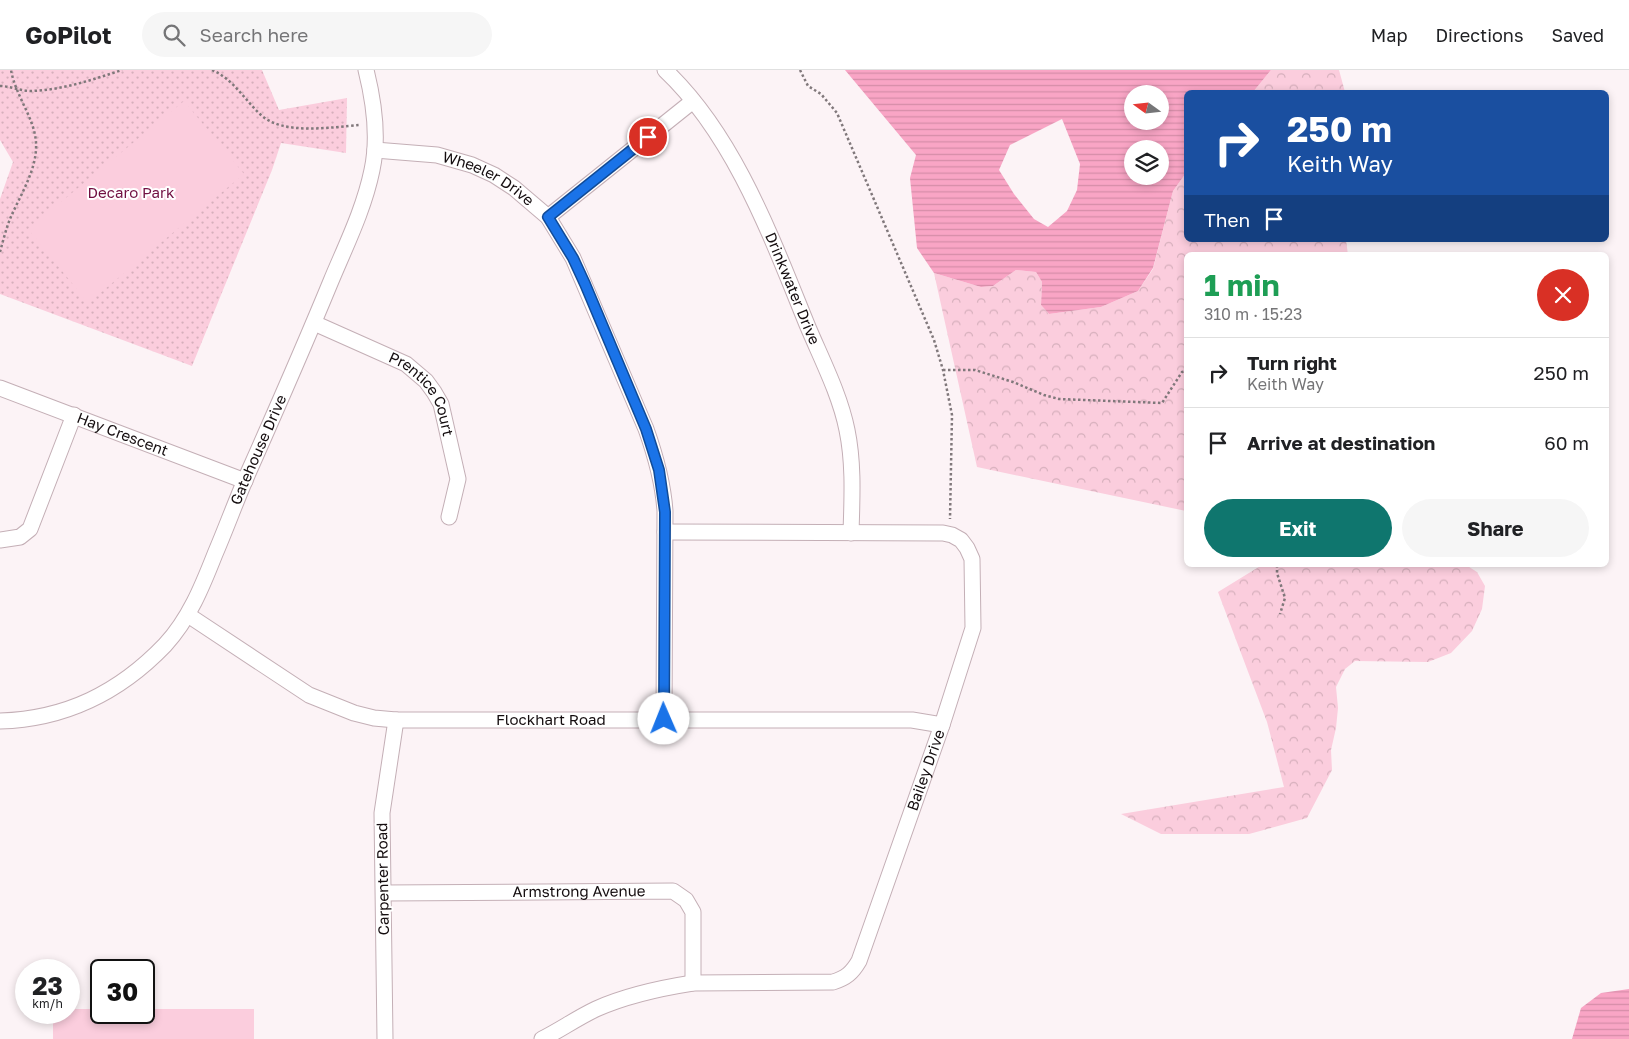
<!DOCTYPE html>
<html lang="en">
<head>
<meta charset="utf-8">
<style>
  :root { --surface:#fff; --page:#f6f6f6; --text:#202124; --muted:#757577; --line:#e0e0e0; --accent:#0f766e }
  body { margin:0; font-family:"Golos Text",sans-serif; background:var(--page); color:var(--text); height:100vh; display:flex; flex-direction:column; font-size:19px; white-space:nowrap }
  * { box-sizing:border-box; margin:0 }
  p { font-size:16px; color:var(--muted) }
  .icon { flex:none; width:28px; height:28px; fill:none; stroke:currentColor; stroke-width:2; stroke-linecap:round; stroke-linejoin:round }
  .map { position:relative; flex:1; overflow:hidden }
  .panel { position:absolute; left:1184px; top:182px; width:425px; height:315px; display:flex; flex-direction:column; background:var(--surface); border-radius:8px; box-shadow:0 2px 8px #0003 }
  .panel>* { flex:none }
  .guide { position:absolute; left:1184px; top:20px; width:425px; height:152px; border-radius:8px; box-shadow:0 2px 8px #0003; background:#1a4fa0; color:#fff; overflow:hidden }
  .needle { width:32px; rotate:285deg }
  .tools { position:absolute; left:1124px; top:15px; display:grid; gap:10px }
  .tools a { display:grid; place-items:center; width:45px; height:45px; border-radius:50%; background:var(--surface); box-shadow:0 2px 8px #0003; font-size:25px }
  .speed { position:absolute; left:15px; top:889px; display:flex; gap:10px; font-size:25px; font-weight:700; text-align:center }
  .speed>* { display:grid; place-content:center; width:65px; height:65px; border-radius:50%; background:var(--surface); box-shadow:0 2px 8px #0003; line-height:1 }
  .speed small { font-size:12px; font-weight:400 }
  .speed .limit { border:2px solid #111; border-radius:8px; background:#fff; color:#111 }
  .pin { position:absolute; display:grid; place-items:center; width:42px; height:42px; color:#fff; margin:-21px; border:2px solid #fff; border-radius:50%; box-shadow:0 1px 5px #0007 }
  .me { position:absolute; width:55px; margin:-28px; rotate:359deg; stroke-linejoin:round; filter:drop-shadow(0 0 4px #0008) }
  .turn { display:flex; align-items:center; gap:18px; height:105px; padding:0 20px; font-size:22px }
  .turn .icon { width:65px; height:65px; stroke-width:2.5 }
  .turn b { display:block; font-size:35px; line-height:42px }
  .then { display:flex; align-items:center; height:48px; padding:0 20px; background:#0003; gap:10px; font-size:19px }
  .round { display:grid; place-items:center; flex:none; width:52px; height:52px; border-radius:26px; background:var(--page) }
  .overview { display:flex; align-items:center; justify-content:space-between; height:85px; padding:0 20px }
  h1 { font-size:30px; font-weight:700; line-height:38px; color:#1e9e55 }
  .action { display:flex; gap:10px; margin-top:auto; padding:10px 20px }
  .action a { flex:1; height:58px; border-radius:30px; background:var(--accent); color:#fff; font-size:20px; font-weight:700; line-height:58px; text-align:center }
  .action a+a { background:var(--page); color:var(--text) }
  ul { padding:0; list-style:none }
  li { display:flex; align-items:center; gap:15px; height:70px; padding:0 20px; border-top:1px solid var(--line) }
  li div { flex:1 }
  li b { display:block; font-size:19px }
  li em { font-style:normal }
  header { display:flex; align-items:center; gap:30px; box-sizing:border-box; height:70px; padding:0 25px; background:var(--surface); border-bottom:1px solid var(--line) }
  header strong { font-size:24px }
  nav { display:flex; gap:28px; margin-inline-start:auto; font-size:18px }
  .search { width:350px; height:45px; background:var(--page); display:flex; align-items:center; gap:12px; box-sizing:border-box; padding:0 18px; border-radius:28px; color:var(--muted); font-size:19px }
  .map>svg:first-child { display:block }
</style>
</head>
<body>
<header>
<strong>GoPilot</strong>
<div class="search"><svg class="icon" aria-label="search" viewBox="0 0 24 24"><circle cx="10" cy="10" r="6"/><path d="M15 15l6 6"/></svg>Search here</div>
<nav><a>Map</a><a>Directions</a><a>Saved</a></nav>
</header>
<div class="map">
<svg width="1629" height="969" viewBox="0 0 1629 969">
  <defs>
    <pattern id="forest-crowns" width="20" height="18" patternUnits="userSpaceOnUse" patternTransform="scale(1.25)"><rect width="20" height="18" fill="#fbcddd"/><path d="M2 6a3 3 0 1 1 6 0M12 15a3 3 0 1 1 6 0" fill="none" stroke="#d6afbc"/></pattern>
    <pattern id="park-dots" width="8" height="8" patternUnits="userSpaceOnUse" patternTransform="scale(1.25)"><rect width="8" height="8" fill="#fbcddd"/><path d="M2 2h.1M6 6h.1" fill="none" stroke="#d6afbc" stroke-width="1.8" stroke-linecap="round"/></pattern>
    <pattern id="water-rules" width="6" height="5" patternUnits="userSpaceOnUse" patternTransform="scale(1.25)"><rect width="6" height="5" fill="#f9a5c5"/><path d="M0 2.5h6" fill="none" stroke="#d58da8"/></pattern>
  </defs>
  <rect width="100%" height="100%" fill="#fcf3f6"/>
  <path fill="url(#forest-crowns)" d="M1271 0H1339L1345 22H1253Z
    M1186 103V170H1346L1348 185H1186V441L977 397 934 203 981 217 993 216 1016 200 1036 202 1042 212 1041 235 1049 244 1101 237 1138 221 1153 199 1173 121Z
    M1262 495H1466L1477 502 1485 516 1482 539 1472 561 1451 583 1428 592 1355 591 1345 599 1336 617 1338 638 1336 658 1331 680 1332 700 1307 748 1249 764H1161L1121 744 1284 717 1267 652 1218 522Z"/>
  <path fill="url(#park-dots)" d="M0 0H262L279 40 347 28 346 83 281 73 272 100 192 296 0 224V129L13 92 0 70Z"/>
  <path fill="#fbcddd" d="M184 31 244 104 88 233 28 159Z
    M69 939H101V942H144V939H254V969H53V943L69 942Z"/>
  <path fill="url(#water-rules)" fill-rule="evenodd" d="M845 0H1271L1253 22H1186V103L1173 121 1153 198 1138 221 1101 237 1049 244 1041 235 1042 212 1036 202 1016 200 993 216 981 217 934 203 917 178 910 108 916 85ZM1132 24H1160V51H1132ZM1062 49 1080 94 1077 120 1067 141 1048 157 1034 149 1014 124 999 100 1010 75ZM1132 79H1160V106H1132Z
    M1629 919V969H1572L1581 938 1601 923Z"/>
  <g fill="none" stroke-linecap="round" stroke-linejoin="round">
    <defs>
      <g id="minor">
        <path id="s1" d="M665 0C735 66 772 169 808 257 822 290 840 325 847 360 854 394 852 429 851 463"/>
        <path id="s2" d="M375 80 437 85 472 95 494 105 514 118 548 147 573 188 646 359C656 387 663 412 665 441L664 649"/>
        <path d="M548 147 693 31"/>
        <path id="s3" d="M314 253 406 294 426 311 434 322 441 334 458 409 449 447"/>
        <path id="s4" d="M0 318 245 411"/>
        <path d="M0 470 20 467 30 459 74 345"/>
        <path id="s5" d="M188 545 309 625 354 643 374 648 396 650H912L942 655"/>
        <path id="s6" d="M0 651C66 649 119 623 165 575 189 549 202 517 215 484 227 456 237 428 249 401 277 338 305 274 331 211 346 175 364 139 372 100 379 68 374 32 366 0"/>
        <path id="s7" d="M384 823 673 821 686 830 693 842V913"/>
        <path d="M385 969 382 743 396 650"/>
        <path id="s8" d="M542 969C560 960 577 948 596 939 627 925 661 918 693 913L833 912C846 908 852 903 859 891L942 655 973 558 972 489 967 478 961 470 952 465 943 463 665 462"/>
      </g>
    </defs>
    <use href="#minor" stroke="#c4afb6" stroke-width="17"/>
    <path stroke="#80787b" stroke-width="2.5" stroke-dasharray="2.5 2.5" stroke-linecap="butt" d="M212 0C233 9 244 29 260 44 282 66 332 57 360 55
      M800 0 808 16 821 24 837 43 934 270 943 300 952 345 950 449
      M0 16C10 16 20 21 31 21 62 20 92 10 122 0
      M0 182C3 171 6 159 10 149 21 123 41 94 35 65 31 44 15 23 11 0
      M943 300H975L1013 312 1044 325 1059 329 1162 333 1182 302 1186 301
      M1277 495V503L1285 528 1280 544"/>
    <use href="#minor" stroke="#fff" stroke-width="15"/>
  </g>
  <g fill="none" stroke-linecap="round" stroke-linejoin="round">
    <defs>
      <path id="route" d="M648 67 548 147 573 188 585 214 646 359 659 400 665 442 664 649"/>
    </defs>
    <use href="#route" stroke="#114b97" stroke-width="12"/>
    <use href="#route" stroke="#1a73e8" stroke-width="9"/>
  </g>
  <g text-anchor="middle" stroke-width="4" stroke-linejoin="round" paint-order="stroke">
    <g font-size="15" fill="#140d0f" stroke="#fff">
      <text dy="5" stroke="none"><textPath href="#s2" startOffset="119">Wheeler Drive</textPath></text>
      <text dy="5" stroke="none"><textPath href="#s1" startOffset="255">Drinkwater Drive</textPath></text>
      <text dy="5" stroke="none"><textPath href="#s3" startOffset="135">Prentice Court</textPath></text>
      <text dy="5" stroke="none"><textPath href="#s4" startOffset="131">Hay Crescent</textPath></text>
      <text dy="5" stroke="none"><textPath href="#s6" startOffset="404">Gatehouse Drive</textPath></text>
      <text dy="5" stroke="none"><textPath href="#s5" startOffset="391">Flockhart Road</textPath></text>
      <text dy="5" stroke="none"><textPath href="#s8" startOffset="539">Bailey Drive</textPath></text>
      <text transform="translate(383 809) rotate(-91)" y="5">Carpenter Road</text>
      <text dy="5" stroke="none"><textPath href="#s7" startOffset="195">Armstrong Avenue</textPath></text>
    </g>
    <g font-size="15" fill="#711042" stroke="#fff">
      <text x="131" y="128">Decaro Park</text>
    </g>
  </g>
</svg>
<div class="tools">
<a><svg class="needle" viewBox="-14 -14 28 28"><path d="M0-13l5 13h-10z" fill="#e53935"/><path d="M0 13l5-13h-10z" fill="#757577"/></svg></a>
<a><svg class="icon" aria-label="layers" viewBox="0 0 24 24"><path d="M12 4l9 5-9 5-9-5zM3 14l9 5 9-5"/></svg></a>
</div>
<div class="speed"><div>23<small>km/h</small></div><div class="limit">30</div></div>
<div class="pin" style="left:648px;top:67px;background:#d93025"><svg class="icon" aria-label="arrive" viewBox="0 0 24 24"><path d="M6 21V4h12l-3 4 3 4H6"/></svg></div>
<svg class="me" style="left:664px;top:649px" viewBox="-20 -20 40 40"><circle r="19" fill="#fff"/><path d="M0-13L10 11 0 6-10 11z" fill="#1a73e8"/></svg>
<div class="guide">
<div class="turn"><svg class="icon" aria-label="right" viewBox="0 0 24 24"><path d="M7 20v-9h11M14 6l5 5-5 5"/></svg><div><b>250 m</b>Keith Way</div></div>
<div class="then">Then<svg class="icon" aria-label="arrive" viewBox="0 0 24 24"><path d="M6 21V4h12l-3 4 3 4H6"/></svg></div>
</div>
<section class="panel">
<div class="overview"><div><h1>1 min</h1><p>310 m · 15:23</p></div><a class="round" style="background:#d93025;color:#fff"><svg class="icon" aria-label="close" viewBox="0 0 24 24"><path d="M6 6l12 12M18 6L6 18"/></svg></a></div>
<ul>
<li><svg class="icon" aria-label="right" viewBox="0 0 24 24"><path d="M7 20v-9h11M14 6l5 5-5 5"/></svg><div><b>Turn right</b><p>Keith Way</p></div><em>250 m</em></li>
<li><svg class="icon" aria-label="arrive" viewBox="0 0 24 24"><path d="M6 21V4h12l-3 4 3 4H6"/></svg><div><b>Arrive at destination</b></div><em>60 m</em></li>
</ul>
<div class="action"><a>Exit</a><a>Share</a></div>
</section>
</div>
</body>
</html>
